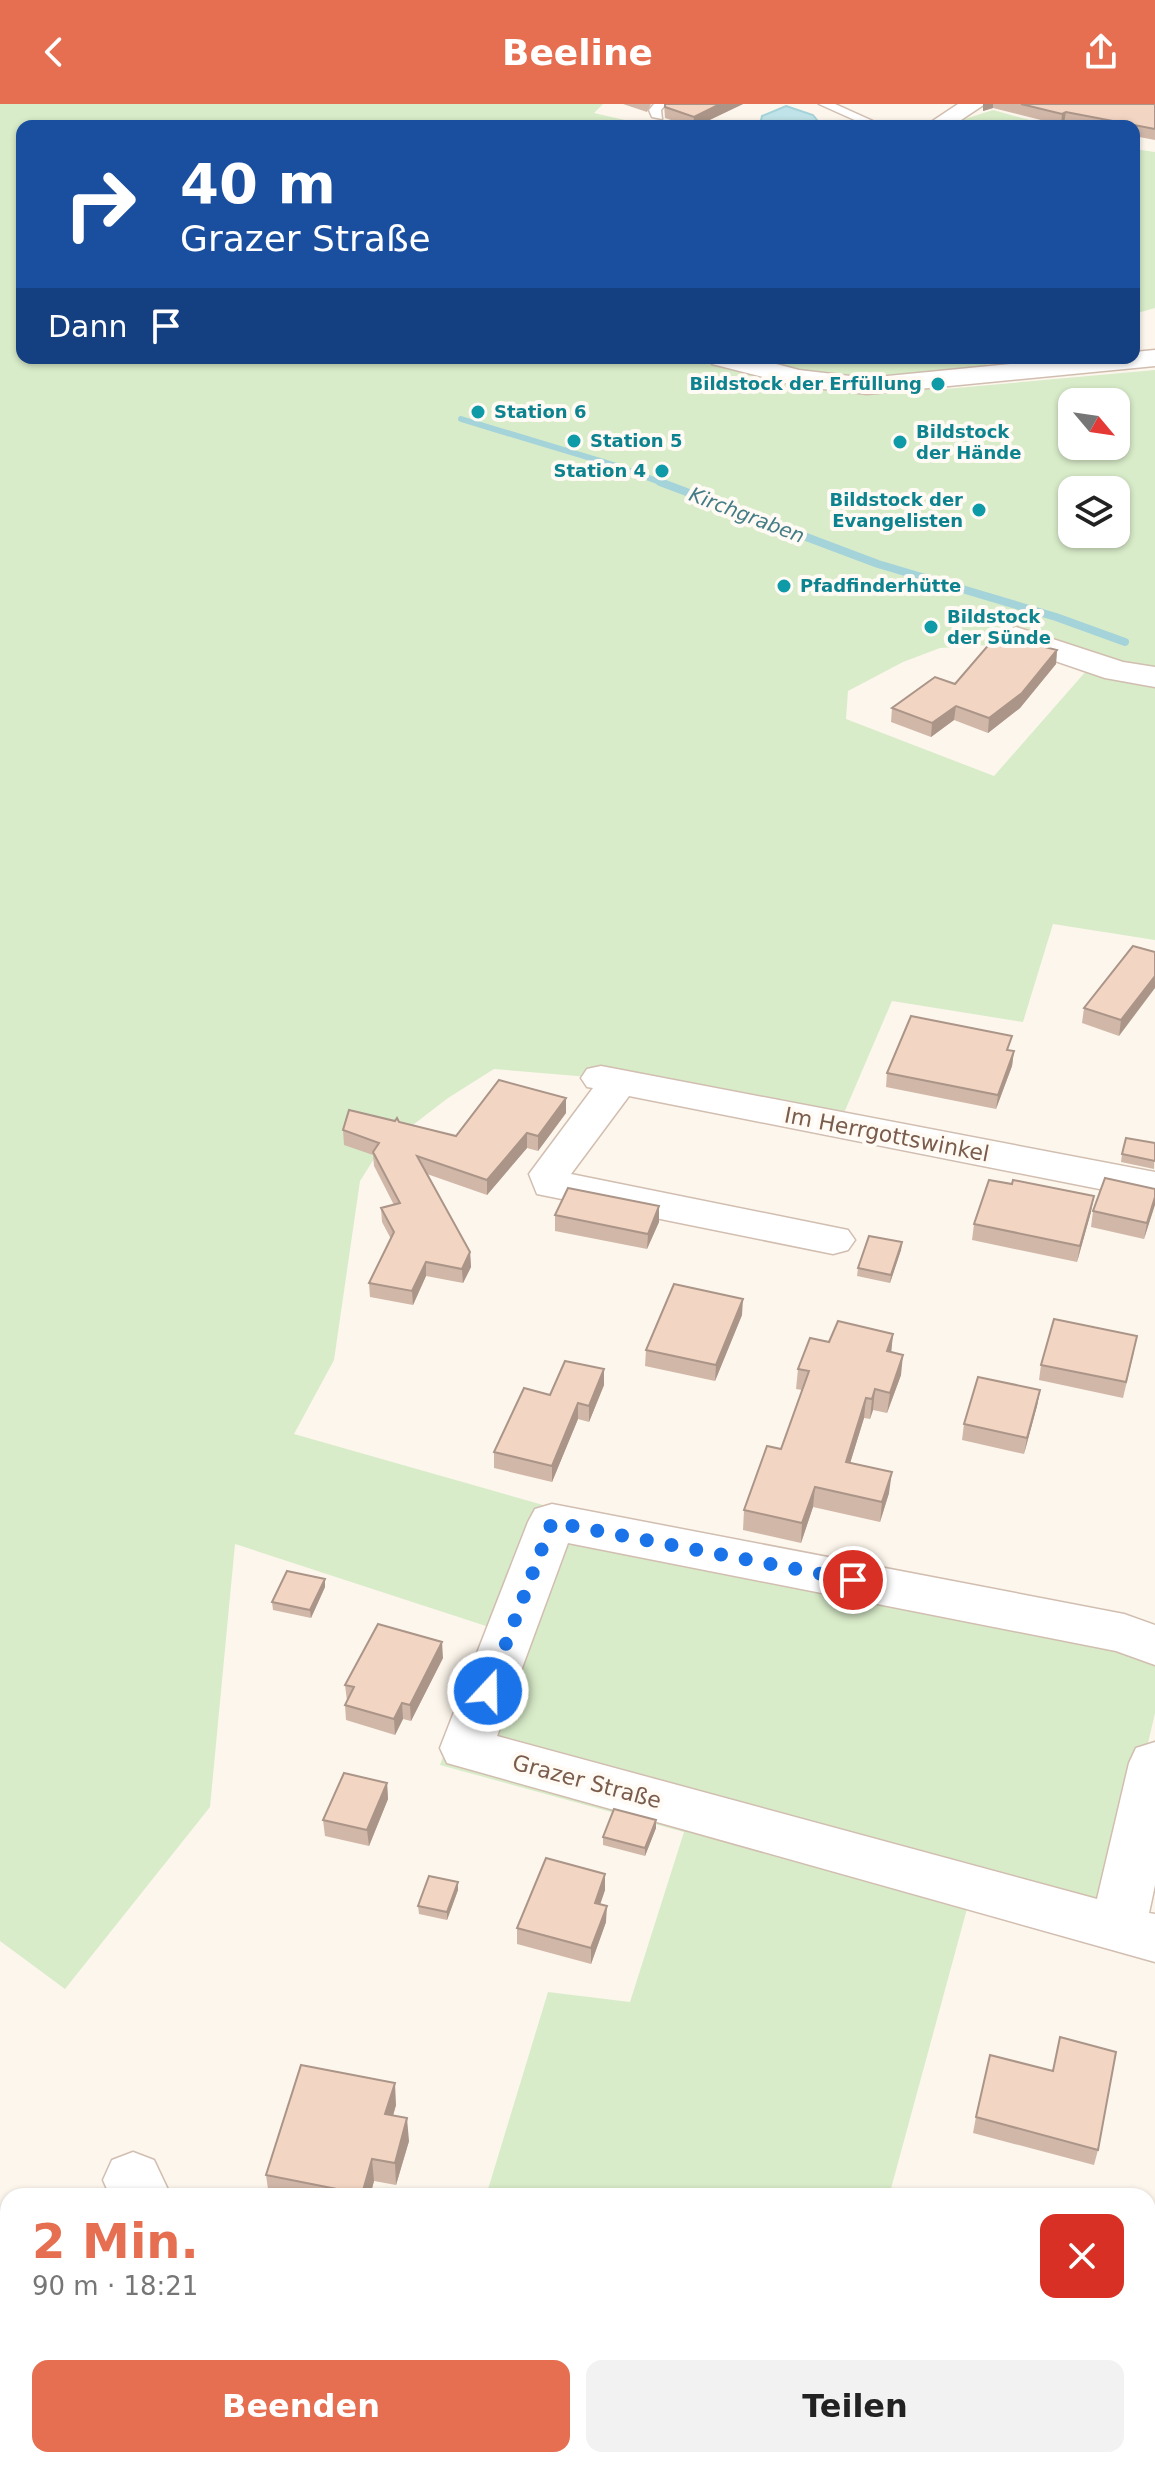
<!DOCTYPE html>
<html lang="de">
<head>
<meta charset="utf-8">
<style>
  :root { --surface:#fff; --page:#f2f2f2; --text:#222; --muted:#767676; --accent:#e76f51 }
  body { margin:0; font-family:"DejaVu Sans",sans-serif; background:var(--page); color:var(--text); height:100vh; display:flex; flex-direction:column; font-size:30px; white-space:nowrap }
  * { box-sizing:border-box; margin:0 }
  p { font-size:26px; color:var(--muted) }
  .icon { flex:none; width:44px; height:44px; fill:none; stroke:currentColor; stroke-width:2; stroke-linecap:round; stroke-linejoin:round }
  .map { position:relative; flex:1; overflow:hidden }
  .side { position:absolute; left:0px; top:2084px; width:1156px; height:280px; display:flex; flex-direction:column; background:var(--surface); border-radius:24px 24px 0 0; box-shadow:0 2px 6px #0004 }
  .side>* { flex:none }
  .guide { position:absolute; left:16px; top:16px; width:1124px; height:244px; border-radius:16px; box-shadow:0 2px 6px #0004; background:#1a4fa0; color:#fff; overflow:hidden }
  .needle { width:52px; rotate:119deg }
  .buttons { position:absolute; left:1058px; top:284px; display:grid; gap:16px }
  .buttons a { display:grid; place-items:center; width:72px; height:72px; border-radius:16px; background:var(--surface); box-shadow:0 2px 6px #0004; font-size:40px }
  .pin { position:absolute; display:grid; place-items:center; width:68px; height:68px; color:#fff; margin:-34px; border:4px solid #fff; border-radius:50%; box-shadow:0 2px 8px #0007 }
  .me { position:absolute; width:88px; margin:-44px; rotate:21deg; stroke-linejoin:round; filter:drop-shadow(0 0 6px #0008) }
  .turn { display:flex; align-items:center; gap:28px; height:168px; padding:0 32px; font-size:36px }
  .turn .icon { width:104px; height:104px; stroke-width:2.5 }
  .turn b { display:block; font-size:56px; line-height:68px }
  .then { display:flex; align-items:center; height:76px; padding:0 32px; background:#0003; gap:16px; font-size:30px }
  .round { display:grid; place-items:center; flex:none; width:84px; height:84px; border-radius:16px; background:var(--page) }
  .headline { display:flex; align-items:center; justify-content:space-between; height:136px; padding:0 32px }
  h1 { font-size:48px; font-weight:800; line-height:60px; color:var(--accent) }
  .action { display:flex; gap:16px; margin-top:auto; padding:16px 32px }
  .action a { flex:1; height:92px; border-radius:16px; background:var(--accent); color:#fff; font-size:32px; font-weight:800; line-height:92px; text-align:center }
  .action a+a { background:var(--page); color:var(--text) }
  header { display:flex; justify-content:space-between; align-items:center; height:104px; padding:0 32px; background:var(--accent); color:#fff; font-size:36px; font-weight:800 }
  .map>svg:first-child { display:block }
</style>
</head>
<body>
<header><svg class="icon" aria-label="back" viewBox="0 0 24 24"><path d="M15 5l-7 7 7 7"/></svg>Beeline<svg class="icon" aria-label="share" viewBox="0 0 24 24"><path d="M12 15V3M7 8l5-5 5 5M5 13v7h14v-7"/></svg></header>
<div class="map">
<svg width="1155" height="2364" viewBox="0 0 1155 2364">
  <rect width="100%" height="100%" fill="#fdf6ec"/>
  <path fill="#d8ecc9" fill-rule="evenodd" d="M0 0H603L594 9 651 22H22V254H982L989 263 933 271 945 285 1155 266V836L1053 820 1023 918 892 897 841 1016 601 974 494 965 448 994 379 1047 360 1077 334 1256 294 1330 550 1403 1155 1555V1609L1108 1812 974 1779 889 2092H486L548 1888 630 1898 684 1728 440 1661 492 1524 235 1440 210 1703 65 1885 0 1837ZM1072 298H1116V342H1072ZM1072 386H1116V430H1072ZM1020 539 1087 566 994 672 846 615 848 587 903 558 940 544Z
    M993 6 1051 22H943Z
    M1134 45 1155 48V204L1134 210Z
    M1148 2189 1155 2191V2364H681V2356H1148Z"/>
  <path fill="#bfe3e8" stroke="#a5d3da" stroke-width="2" d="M786 2 813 11 821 21 760 20 762 12Z"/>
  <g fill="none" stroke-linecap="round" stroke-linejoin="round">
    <path stroke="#a5d3da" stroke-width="6" d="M461 315 617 362 665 380"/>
    <path stroke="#a5d3da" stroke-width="8" d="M660 378 878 460 1056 513 1125 538"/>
    <defs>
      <path id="lane" d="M654 0H666L661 6 662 15 652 13 649 6Z
        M819 0H835L884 22H868Z
        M0 2114 8 2116V2144L0 2142Z"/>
      <path id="street" d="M958 0H985L952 22H925Z
        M1155 246V262L867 290 798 282 712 260 708 254H754L799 266 867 274 1071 254H1134V248Z
        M1016 523 1123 558 1155 563V583L1105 574 1005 540 1000 533 1005 526Z
        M601 962 1155 1068V1096L629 992 571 1070 848 1126 855 1136 848 1146 833 1150 537 1090 529 1070 593 984 587 983 581 974 587 965Z
        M552 1400 1124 1510 1155 1521V1561L1116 1547 568 1439 497 1632 1097 1795 1129 1659 1136 1644 1155 1638V1781L1149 1809 1155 1810V1858L447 1659 440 1644 528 1418 535 1405Z
        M133 2048 154 2056 171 2092H110L103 2076 112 2056Z
        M187 2356H253L252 2364H186Z"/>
    </defs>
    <use href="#lane" stroke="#d1beb0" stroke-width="3"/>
    <use href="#street" stroke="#d1beb0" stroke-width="3"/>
    <use href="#lane" fill="#fff" fill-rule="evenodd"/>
    <use href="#street" fill="#fff" fill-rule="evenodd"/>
  </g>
  <path fill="#d1b7a8" d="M623 0H651L647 8Z
    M664 0H743L697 22H689L665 14Z
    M983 0H1155V36L1134 32V22H1081L1064 19 1061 21 993 4 983 7Z
    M1057 546 1056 560 1020 604 988 629 954 616 931 633 891 618 892 604 955 580Z
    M1155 848 1119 932 1082 919 1084 904Z
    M1010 947H1014L1012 962 996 1005 886 983 887 969Z
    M566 1009 538 1047 527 1044 487 1091 427 1070 470 1148 471 1163 463 1179 426 1172 413 1201 370 1193 369 1179 391 1135 382 1118 381 1104 394 1101 374 1062 373 1051 344 1041 343 1026 399 1018 456 1032Z
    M1155 1039 1154 1065 1121 1058 1122 1050Z
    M1155 1085V1099L1144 1135 1091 1123 1093 1107Z
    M1091 1108 1077 1158 972 1136 974 1120Z
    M555 1111 659 1118 647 1145 555 1127Z
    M902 1138 901 1146 890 1179 857 1172 858 1164Z
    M742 1211 715 1277 645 1262 646 1246Z
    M893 1230 891 1248 901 1271 887 1309 873 1306 870 1315 864 1314 850 1359 889 1389 880 1418 813 1403 801 1439 743 1426 744 1406 781 1345 802 1286 796 1285 798 1265 829 1238Z
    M1134 1248 1123 1294 1039 1276 1041 1261Z
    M604 1281 589 1318 578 1315 552 1378 494 1364V1348L550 1291Z
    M1040 1286 1037 1302 1024 1350 962 1336 964 1320Z
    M325 1483 311 1514 273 1506 272 1498Z
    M443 1554 411 1617 403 1615 395 1631 346 1616 345 1601 347 1597 345 1581Z
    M387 1679 388 1695 369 1742 325 1732 323 1716Z
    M656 1716V1724L645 1752 603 1741V1733Z
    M458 1778V1786L447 1816 419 1810 418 1802Z
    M605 1786 600 1801 606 1818 591 1860 517 1840V1824Z
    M396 2001 393 2012 409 2037 396 2081 374 2077 370 2092H269L266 2071Z
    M976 2013 1098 2046 1094 2061 973 2029Z"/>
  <path fill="#aa9588" d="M720 0H743L697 22H693L694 13Z
    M983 0H993V4L983 7Z
    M1066 8 1064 19 1061 21 1062 10Z
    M1057 546 1056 560 1020 604 988 629 989 614Z
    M956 602 954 616 931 633 932 619Z
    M1155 872V884L1119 932 1121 916Z
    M1014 947 1012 962 996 1005 998 991Z
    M566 994V1009L538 1047V1032Z
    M527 1029V1044L487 1091V1076Z
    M1094 1092 1091 1108 1077 1158 1080 1142Z
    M1155 1093V1101L1144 1135 1147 1119Z
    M659 1102V1118L647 1145 648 1130Z
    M902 1138 901 1146 890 1179 891 1171Z
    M470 1148 471 1163 463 1179 462 1165Z
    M426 1158V1172L413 1201 412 1187Z
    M743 1195 742 1211 715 1277 716 1261Z
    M893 1230 891 1250 887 1247Z
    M903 1251 901 1271 887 1309 890 1289Z
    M604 1265V1281L589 1318V1302Z
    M875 1285 873 1306 870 1315 872 1295Z
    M1040 1286 1037 1302 1024 1350 1027 1334Z
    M866 1294 864 1314 844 1379 846 1358Z
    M578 1299V1315L552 1378V1362Z
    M892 1368 889 1389 880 1418 882 1398Z
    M815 1383 813 1403 801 1439 802 1419Z
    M325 1475V1483L311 1514 310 1506Z
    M442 1538 443 1554 411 1617 410 1601Z
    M402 1599 403 1615 395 1631 394 1615Z
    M387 1679 388 1695 369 1742 367 1726Z
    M656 1716V1724L645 1752V1744Z
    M605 1770V1786L595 1815V1799Z
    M458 1778V1786L447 1816V1808Z
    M607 1802 606 1818 591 1860V1844Z
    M395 1979 396 2001 387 2032 385 2010Z
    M407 2014 409 2037 396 2081 395 2059Z
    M372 2055 374 2077 370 2092H362Z
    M110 2356H125L111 2362Z"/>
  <path fill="#f3d5c3" stroke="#aa9588" stroke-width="2" d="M665 0H720L694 13 665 3Z
    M1021 0H1155V25L1066 8 1062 10Z
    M997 531 1057 546 1022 589 989 614 956 602 932 619 892 604 935 573 955 580Z
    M1133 842 1155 848V872L1121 916 1084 904Z
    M911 912 1012 932 1007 946 1014 947 998 991 887 969Z
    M499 976 566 994 538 1032 527 1029 487 1076 417 1052 470 1148 462 1165 426 1158 412 1187 369 1179 394 1128 381 1104 400 1099 373 1048 379 1039 343 1026 349 1006 395 1017 397 1014 399 1018 456 1032Z
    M1126 1034 1155 1039V1057L1122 1050Z
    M1105 1074 1155 1085V1093L1147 1119 1093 1107Z
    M989 1076 1012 1080 1013 1076 1094 1092 1080 1142 974 1120Z
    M568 1084 659 1102 648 1130 555 1111Z
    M869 1132 902 1138 891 1171 858 1164Z
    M674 1180 743 1195 716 1261 646 1246Z
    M1054 1215 1137 1232 1126 1278 1041 1261Z
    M838 1217 893 1230 887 1247 903 1251 890 1289 875 1285 872 1295 866 1294 846 1358 892 1368 882 1398 815 1383 802 1419 744 1406 767 1342 781 1345 809 1267 798 1265 810 1234 829 1238Z
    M565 1257 604 1265 589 1302 578 1299 552 1362 494 1348 524 1284 550 1291Z
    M978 1273 1040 1286 1027 1334 964 1320Z
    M287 1467 325 1475 310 1506 272 1498Z
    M378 1520 442 1538 410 1601 402 1599 394 1615 345 1601 354 1583 345 1581Z
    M344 1669 387 1679 367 1726 323 1716Z
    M614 1705 656 1716 645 1744 603 1733Z
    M546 1754 605 1770 595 1799 607 1802 591 1844 517 1824Z
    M429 1772 458 1778 447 1808 418 1802Z
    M1060 1933 1116 1948 1098 2046 976 2013 990 1951 1053 1967Z
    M301 1961 395 1979 385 2010 407 2014 395 2059 372 2055 362 2090 266 2071Z"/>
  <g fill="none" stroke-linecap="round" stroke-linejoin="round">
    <path stroke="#1a73e8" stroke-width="14" stroke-dasharray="0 25.2" d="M488 1587 552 1418 853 1476"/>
  </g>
  <g fill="#0f9aa8" stroke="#fffaf3" stroke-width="3">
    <circle cx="938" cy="280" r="8"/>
    <circle cx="478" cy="308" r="8"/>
    <circle cx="574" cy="337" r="8"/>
    <circle cx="900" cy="338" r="8"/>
    <circle cx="662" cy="367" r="8"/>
    <circle cx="979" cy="406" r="8"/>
    <circle cx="784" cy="482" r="8"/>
    <circle cx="931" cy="523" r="8"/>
  </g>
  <g text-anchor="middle" stroke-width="8" stroke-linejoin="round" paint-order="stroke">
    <g font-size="18" font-weight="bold" fill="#0d838f" stroke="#fffaf3" text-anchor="start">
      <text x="922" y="286" text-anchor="end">Bildstock der Erfüllung</text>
      <text x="494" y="314">Station 6</text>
      <text x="916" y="334">Bildstock<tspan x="916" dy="21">der Hände</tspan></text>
      <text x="590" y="343">Station 5</text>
      <text x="646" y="373" text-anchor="end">Station 4</text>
      <text x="963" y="402" text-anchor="end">Bildstock der<tspan x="963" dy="21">Evangelisten</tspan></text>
      <text x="800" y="488">Pfadfinderhütte</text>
      <text x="947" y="519">Bildstock<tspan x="947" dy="21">der Sünde</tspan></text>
    </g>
    <g font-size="20" font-style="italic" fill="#437c86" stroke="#fffaf3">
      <text transform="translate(747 411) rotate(21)" y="7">Kirchgraben</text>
    </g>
    <g font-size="22" fill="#7a5c4d" stroke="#fffaf3">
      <text transform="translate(887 1030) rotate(11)" y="8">Im Herrgottswinkel</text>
      <text transform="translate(587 1677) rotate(15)" y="8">Grazer Straße</text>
    </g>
  </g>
</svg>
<div class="buttons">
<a><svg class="needle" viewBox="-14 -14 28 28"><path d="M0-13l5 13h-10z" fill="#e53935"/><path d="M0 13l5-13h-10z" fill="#767676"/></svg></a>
<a><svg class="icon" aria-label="layers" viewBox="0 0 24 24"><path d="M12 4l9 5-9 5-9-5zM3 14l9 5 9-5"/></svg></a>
</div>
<div class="pin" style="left:853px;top:1476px;background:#d93025"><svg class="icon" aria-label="arrive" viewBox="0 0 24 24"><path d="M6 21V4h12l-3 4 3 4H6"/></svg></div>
<svg class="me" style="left:488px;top:1587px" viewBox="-20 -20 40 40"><circle r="17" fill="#1a73e8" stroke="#fff" stroke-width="3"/><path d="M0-11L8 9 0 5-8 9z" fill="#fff"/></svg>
<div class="guide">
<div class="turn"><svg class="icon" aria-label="right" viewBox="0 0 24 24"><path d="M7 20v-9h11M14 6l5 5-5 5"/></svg><div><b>40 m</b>Grazer Straße</div></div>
<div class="then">Dann<svg class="icon" aria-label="arrive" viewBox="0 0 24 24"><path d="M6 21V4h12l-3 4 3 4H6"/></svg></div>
</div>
<section class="side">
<div class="headline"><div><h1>2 Min.</h1><p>90 m · 18:21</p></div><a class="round" style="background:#d93025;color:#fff"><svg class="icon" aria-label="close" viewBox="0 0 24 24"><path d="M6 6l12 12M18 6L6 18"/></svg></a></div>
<div class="action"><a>Beenden</a><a>Teilen</a></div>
</section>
</div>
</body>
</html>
